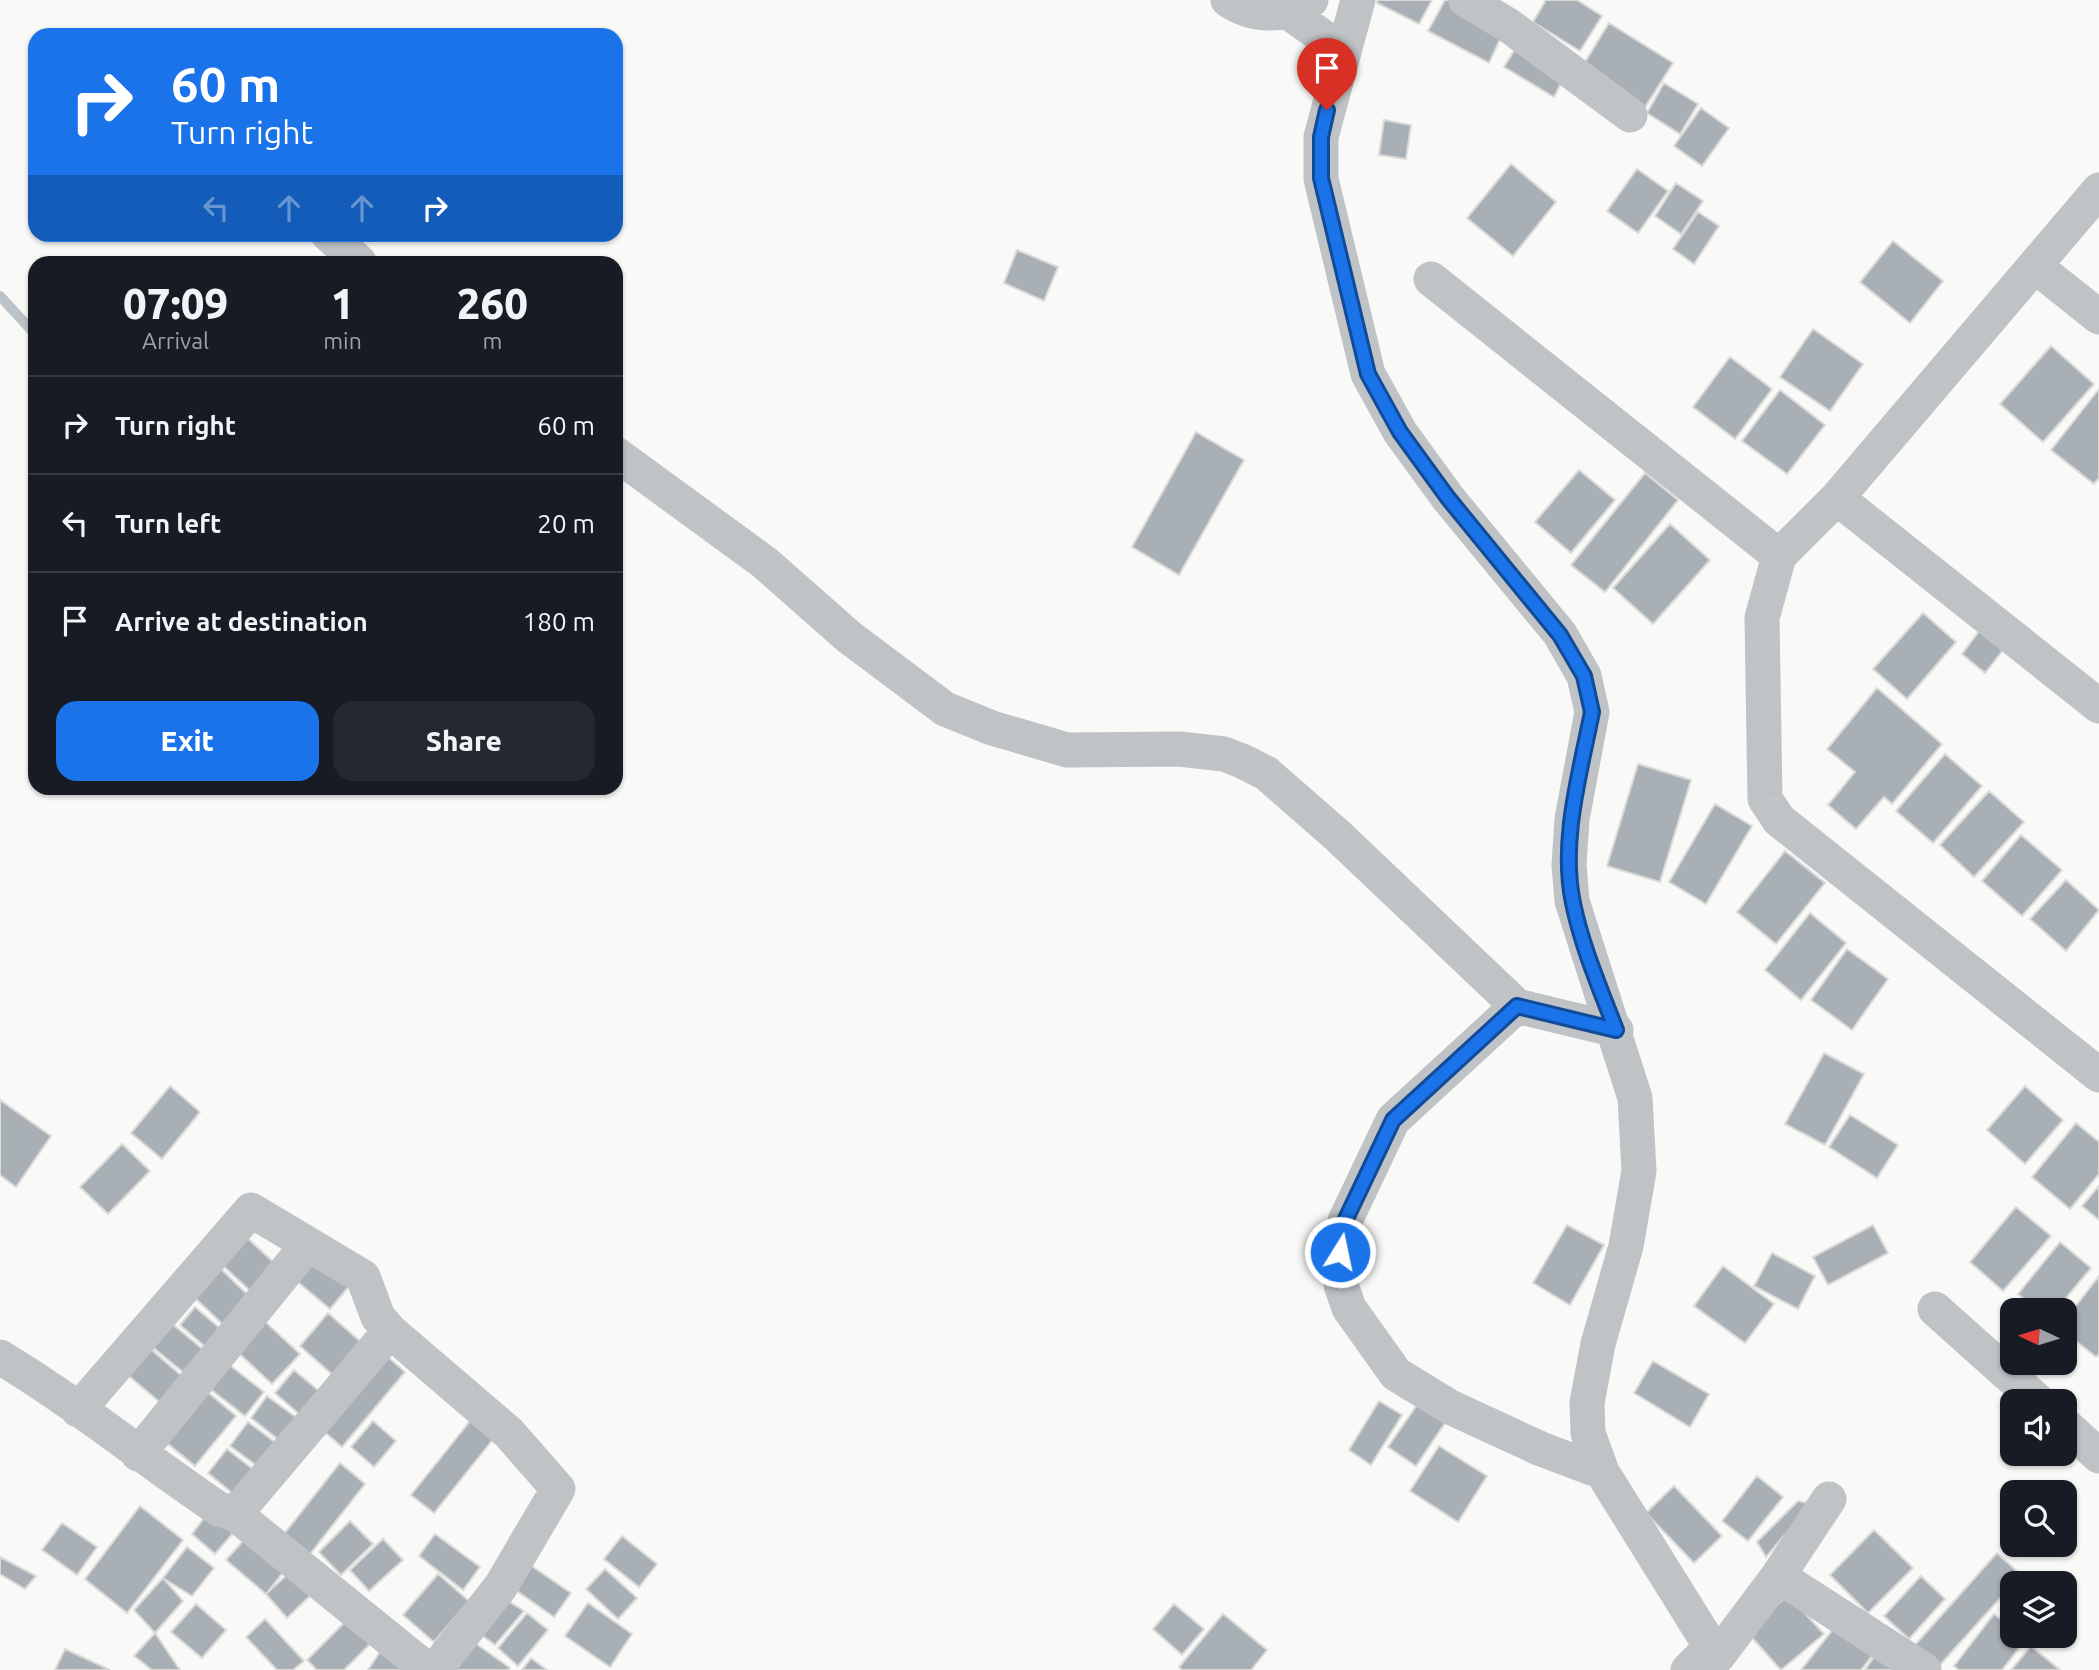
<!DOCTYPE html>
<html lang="en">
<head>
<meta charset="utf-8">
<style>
  :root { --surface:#171b24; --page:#242831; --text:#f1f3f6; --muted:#9ea1a6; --line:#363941; --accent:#1a73e8 }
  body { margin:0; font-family:Ubuntu,sans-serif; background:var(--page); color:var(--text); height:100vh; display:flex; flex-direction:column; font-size:26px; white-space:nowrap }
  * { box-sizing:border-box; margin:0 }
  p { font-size:23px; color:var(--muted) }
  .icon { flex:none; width:38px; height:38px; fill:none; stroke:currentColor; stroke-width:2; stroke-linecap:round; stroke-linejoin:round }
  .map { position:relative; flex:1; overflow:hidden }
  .side { position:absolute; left:28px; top:256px; width:595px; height:539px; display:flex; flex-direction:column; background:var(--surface); border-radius:21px; box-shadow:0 2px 5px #0004 }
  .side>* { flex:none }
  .top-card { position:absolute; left:28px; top:28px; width:595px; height:214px; border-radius:21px; box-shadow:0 2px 5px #0004; background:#1a73e8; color:#fff; overflow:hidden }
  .needle { width:46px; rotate:274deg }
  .tools { position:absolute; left:2000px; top:1298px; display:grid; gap:14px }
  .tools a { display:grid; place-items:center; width:77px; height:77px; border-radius:14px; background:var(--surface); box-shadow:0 2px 5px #0004; font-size:35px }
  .pin { position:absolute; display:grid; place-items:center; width:60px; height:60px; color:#fff; margin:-72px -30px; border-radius:50% 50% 50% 0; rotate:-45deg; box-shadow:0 0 7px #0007 }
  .pin .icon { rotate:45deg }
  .me { position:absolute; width:77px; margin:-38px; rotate:10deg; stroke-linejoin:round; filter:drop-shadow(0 0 5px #0008) }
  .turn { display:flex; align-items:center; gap:24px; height:147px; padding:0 28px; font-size:32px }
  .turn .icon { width:91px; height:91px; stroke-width:2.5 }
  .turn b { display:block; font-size:49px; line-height:60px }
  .lanes { display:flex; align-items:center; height:66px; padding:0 28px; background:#0003; justify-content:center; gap:35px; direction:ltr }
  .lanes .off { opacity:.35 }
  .eta { display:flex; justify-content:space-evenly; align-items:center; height:119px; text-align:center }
  .eta b { font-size:42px; font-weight:800; line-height:49px }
  .button { display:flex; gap:14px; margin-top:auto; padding:14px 28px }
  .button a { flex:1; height:80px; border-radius:21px; background:var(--accent); color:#fff; font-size:28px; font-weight:800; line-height:80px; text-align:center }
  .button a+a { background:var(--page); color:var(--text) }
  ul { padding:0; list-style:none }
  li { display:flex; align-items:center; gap:21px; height:98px; padding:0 28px; border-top:2px solid var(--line) }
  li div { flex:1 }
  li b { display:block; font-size:26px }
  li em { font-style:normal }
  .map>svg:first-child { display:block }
</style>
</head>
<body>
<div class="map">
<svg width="2099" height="1670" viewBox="0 0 2099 1670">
  <rect width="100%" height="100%" fill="#f9f9f7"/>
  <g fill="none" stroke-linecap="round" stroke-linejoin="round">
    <path stroke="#bac3c7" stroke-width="10" d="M0 296 34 333"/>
  </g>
  <path fill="#a8afb5" stroke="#dadad9" stroke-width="2" d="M1378 0H1432L1419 24 1377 3Z
    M1445 0H1459L1505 29 1489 63 1428 31Z
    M1546 0H1577L1602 16 1580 51 1533 22Z
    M1609 23 1673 63 1642 112 1579 72Z
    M1520 41 1567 71 1554 97 1504 67Z
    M1664 83 1698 104 1680 134 1647 113Z
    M1701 108 1729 128 1702 166 1674 146Z
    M1384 120 1411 125 1406 159 1379 155Z
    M1511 164 1556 202 1513 256 1467 218Z
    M1637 169 1668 191 1638 233 1607 211Z
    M1676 183 1703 201 1681 234 1655 216Z
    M1698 212 1719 226 1694 264 1673 249Z
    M1893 241 1943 281 1910 323 1860 282Z
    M1017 250 1058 267 1044 301 1004 283Z
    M1813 329 1863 364 1830 411 1780 377Z
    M2051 346 2094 384 2043 442 2000 404Z
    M1730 357 1772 389 1735 439 1693 407Z
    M2099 389V478L2094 484 2051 450Z
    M1780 390 1825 425 1787 474 1742 441Z
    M1196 432 1244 460 1179 575 1132 547Z
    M1579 470 1615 500 1571 553 1535 522Z
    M1645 473 1678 500 1605 592 1571 565Z
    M1670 524 1710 560 1653 624 1613 588Z
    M1923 613 1956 642 1907 699 1873 669Z
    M1983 626 2007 645 1985 673 1962 654Z
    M1877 688 1942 744 1892 804 1884 797 1856 829 1828 805 1855 772 1827 749Z
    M1945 754 1982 786 1933 843 1896 811Z
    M1638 764 1691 780 1660 882 1607 866Z
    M1989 791 2024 822 1974 877 1940 845Z
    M1715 804 1752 826 1706 904 1669 882Z
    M2021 835 2062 870 2022 916 1982 881Z
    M1785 851 1825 883 1776 944 1737 912Z
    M2066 880 2099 910 2066 951 2030 919Z
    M1810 913 1846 943 1801 1000 1765 970Z
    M1847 949 1888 979 1852 1030 1811 1000Z
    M1824 1053 1864 1074 1825 1145 1785 1124Z
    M170 1086 200 1112 162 1159 131 1133Z
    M2025 1086 2063 1120 2025 1164 1987 1130Z
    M0 1100 51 1136 16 1187 0 1175Z
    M1850 1115 1898 1145 1877 1178 1829 1147Z
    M2076 1123 2099 1142V1174L2070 1209 2032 1177Z
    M122 1144 150 1171 108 1214 80 1187Z
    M2099 1186V1220L2082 1206Z
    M2016 1207 2051 1236 2003 1291 1970 1262Z
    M1567 1225 1604 1245 1570 1305 1533 1283Z
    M1873 1225 1888 1253 1828 1285 1813 1257Z
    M243 1234 283 1271 258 1298 218 1261Z
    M2060 1242 2091 1268 2055 1311H2039L2018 1294Z
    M313 1252 350 1285 330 1309 292 1277Z
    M1772 1253 1815 1276 1798 1309 1754 1286Z
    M1723 1266 1774 1304 1745 1343 1694 1306Z
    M221 1269 258 1305 232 1333 194 1297Z
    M2099 1276V1354L2096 1357 2065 1332V1320Z
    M195 1307 224 1332 208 1349 180 1325Z
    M328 1313 362 1343 334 1376 300 1346Z
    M260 1317 300 1354 272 1384 232 1347Z
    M170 1322 213 1358 194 1381 150 1345Z
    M146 1345 191 1384 169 1410 123 1371Z
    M381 1351 405 1372 342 1447 319 1427Z
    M223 1360 264 1392 245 1416 204 1384Z
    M1653 1361 1709 1394 1690 1427 1634 1393Z
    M294 1370 326 1397 307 1421 275 1393Z
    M198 1384 236 1416 195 1466 156 1434Z
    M267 1396 301 1421 284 1444 251 1418Z
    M1379 1401 1402 1415 1371 1465 1349 1450Z
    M1417 1405 1445 1423 1416 1466 1388 1447Z
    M475 1415 498 1433 434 1513 411 1495Z
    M373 1421 396 1441 374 1467 351 1447Z
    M248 1422 280 1446 263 1470 230 1446Z
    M1439 1446 1487 1476 1458 1522 1410 1491Z
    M227 1449 260 1475 241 1500 208 1473Z
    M340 1463 365 1484 310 1554 284 1534Z
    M1757 1476 1783 1497 1748 1541 1722 1521Z
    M1674 1486 1722 1536 1694 1563 1646 1513Z
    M1798 1501 1811 1504 1766 1557 1757 1542Z
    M140 1506 183 1540 127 1613 85 1579Z
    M208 1513 234 1532 215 1554 192 1534Z
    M350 1521 373 1544 341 1575 319 1552Z
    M62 1523 97 1547 77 1575 42 1550Z
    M1874 1530 1913 1568 1868 1613 1830 1575Z
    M435 1534 480 1567 463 1590 419 1556Z
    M622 1536 657 1564 639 1587 604 1559Z
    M383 1539 403 1560 369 1591 350 1570Z
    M244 1540 284 1571 266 1594 226 1560Z
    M187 1547 214 1568 192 1596 163 1578Z
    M1997 1553 2021 1575 1939 1666 1915 1645Z
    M0 1557 36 1576 25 1589 0 1574Z
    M527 1563 571 1593 554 1617 510 1586Z
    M605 1569 637 1598 618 1619 586 1589Z
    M289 1573 314 1592 287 1618 266 1594Z
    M438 1574 469 1601 434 1642 403 1615Z
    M1921 1576 1945 1599 1909 1639 1884 1616Z
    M163 1578 183 1601 155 1633 134 1610Z
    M498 1595 524 1611 495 1645 471 1627Z
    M1788 1595 1824 1634 1781 1670 1747 1632Z
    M588 1603 632 1634 610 1667 565 1636Z
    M196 1604 226 1630 202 1658 171 1632Z
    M1174 1604 1204 1629 1182 1655 1153 1629Z
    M527 1613 548 1630 518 1666 498 1648Z
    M1223 1614 1267 1650 1251 1670H1182L1179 1667Z
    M1994 1614 2012 1628V1636L2026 1639 2002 1670H1959L1954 1666Z
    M349 1618 372 1642 344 1670H317L307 1660Z
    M265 1619 304 1661 293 1670H277L246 1637Z
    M1838 1623 1875 1652 1861 1670H1801Z
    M155 1633 180 1670H152L134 1656Z
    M386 1643 419 1670H368Z
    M475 1643 510 1668 508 1670H455Z
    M2031 1646 2060 1670H2011Z
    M1880 1648 1910 1670H1865Z
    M65 1649 110 1670H55Z
    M531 1658 547 1670H522Z"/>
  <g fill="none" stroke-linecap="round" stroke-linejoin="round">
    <path stroke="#bfc3c6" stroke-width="35" d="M1228 0C1255 18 1283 17 1311 0
      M1358 0 1321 137V179L1368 374 1400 432 1448 498 1560 634 1584 676 1592 712 1572 819 1569 865 1572 901 1635 1098 1639 1171 1626 1246 1598 1344 1587 1403 1588 1433 1602 1472 1711 1647 1688 1670
      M1466 0 1508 25 1630 115
      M1288 12 1343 51
      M2099 190 1837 498 1779 556 1762 618 1765 799 1779 820 2099 1075
      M328 234 359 262
      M2035 266 2099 317
      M1431 279 1779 556
      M616 454 765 563 849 637 945 709 992 728 1067 750 1179 749 1224 754 1242 761 1266 773 1337 835 1517 1006 1616 1030
      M1837 498 2099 706
      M1517 1006 1393 1120 1345 1221 1340 1252 1341 1285 1349 1308 1396 1374 1450 1407 1541 1449 1602 1472
      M1935 1309 2039 1402
      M0 1357C76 1403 146 1460 219 1509L235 1514 428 1670
      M78 1410 251 1210 363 1277 378 1317 390 1331 509 1433 558 1489 501 1586 435 1670
      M2065 1425 2099 1456
      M138 1454 308 1244
      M235 1514 390 1331
      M1778 1576 1829 1499
      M1718 1656 1778 1576 1924 1670"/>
  </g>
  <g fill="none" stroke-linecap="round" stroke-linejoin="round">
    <defs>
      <path id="route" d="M1327 110 1321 137V178L1368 374 1400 432 1448 498 1560 635 1584 676 1592 712C1580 773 1560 841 1573 903 1582 947 1600 988 1616 1030L1517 1006 1393 1120 1345 1221 1340 1252"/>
    </defs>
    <use href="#route" stroke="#114b97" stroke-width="18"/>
    <use href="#route" stroke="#1a73e8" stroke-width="12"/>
  </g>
</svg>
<div class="tools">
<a><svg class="needle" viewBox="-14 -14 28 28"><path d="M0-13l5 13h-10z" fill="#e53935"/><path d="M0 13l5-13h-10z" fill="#9ea1a6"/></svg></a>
<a><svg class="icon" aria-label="sound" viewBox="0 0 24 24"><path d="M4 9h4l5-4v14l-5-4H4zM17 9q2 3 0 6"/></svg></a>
<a><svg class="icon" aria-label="search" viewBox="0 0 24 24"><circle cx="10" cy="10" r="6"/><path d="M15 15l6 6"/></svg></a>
<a><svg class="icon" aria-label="layers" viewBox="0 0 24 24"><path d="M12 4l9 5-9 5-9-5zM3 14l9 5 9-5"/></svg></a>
</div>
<div class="pin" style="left:1327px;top:110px;background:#d93025"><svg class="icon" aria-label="arrive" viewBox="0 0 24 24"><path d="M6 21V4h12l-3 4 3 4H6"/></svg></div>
<svg class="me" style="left:1340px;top:1252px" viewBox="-20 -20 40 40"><circle r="17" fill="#1a73e8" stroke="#fff" stroke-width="3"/><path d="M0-11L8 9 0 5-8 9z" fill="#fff"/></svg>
<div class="top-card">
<div class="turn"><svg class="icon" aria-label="right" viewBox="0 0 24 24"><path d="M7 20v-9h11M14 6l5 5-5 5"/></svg><div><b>60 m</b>Turn right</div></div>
<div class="lanes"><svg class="icon off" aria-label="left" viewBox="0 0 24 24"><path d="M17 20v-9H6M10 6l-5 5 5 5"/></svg><svg class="icon off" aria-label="ahead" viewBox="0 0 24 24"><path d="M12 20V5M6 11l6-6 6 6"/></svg><svg class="icon off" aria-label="ahead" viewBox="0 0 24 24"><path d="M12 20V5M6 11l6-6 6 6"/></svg><svg class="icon" aria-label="right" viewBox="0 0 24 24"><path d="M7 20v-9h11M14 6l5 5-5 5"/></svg></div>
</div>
<section class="side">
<div class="eta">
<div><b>07:09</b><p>Arrival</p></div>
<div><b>1</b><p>min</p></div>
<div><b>260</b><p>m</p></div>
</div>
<ul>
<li><svg class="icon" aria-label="right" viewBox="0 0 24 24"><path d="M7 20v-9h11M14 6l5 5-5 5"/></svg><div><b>Turn right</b></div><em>60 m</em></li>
<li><svg class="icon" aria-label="left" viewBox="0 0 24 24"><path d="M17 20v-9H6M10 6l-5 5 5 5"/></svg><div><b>Turn left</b></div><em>20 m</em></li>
<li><svg class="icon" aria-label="arrive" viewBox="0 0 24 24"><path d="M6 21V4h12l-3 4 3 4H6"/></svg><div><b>Arrive at destination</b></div><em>180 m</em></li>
</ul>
<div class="button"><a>Exit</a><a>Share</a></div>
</section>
</div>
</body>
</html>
